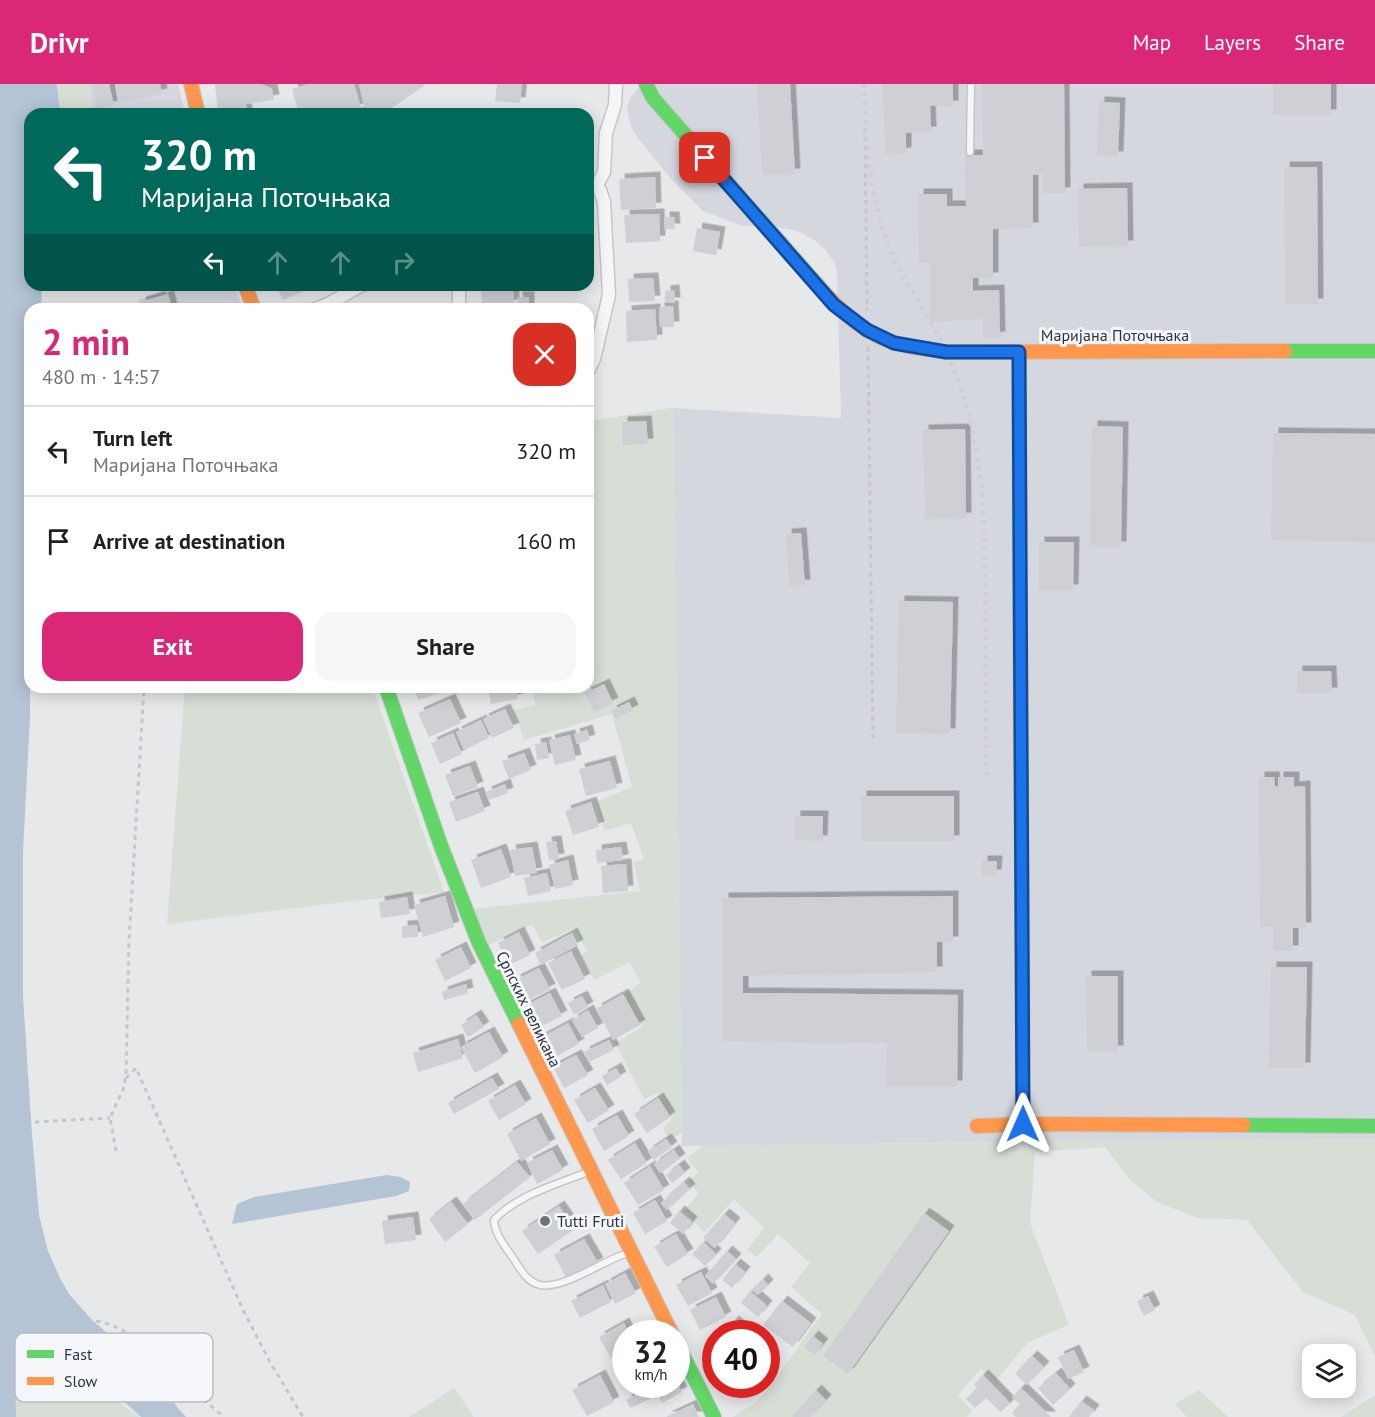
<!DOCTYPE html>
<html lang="en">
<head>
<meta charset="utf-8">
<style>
  :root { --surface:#fff; --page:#f6f6f6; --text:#202124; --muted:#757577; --line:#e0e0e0; --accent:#db2777 }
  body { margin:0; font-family:"PT Sans",sans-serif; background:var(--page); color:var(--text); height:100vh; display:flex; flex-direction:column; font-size:22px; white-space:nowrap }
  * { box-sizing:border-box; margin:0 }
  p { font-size:20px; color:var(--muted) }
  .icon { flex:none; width:33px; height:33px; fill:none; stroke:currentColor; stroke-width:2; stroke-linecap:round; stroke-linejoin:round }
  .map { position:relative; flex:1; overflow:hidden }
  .panel { position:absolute; left:24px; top:219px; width:570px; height:390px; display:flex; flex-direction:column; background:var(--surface); border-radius:18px; box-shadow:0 3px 15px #0003 }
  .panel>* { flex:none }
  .banner { position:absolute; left:24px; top:24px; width:570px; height:183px; border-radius:18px; box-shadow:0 3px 15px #0003; background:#00695c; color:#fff; overflow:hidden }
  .buttons { position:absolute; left:1302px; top:1260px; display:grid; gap:12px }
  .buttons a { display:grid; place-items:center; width:54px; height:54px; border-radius:12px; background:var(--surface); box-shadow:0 3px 15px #0003; font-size:30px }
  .speed { position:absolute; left:612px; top:1236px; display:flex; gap:12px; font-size:30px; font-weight:700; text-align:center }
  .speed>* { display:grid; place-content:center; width:78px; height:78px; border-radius:50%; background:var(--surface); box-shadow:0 3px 15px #0003; line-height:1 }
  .speed small { font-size:15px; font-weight:400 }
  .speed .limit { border:9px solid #d22; background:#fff; color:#111 }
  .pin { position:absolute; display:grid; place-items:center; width:51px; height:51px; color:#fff; margin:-26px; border-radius:12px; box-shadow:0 3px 9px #0006 }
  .me { position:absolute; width:66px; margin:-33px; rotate:0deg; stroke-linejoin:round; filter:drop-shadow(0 0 4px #0008) }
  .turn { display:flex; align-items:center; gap:21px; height:126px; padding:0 18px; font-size:27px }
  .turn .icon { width:78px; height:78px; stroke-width:2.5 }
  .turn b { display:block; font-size:42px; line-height:51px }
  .lanes { display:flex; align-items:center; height:57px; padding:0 18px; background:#0003; justify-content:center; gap:30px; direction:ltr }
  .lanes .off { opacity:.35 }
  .round { display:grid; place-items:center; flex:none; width:63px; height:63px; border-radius:18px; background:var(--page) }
  .overview { display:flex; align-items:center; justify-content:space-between; height:102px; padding:0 18px }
  h1 { font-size:36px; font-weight:700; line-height:45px; color:var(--accent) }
  .cta { display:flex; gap:12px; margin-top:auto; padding:12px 18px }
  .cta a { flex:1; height:69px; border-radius:18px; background:var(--accent); color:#fff; font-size:24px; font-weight:700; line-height:69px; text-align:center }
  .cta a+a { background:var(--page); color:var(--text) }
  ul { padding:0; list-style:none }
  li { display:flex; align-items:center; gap:18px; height:90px; padding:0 18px; border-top:2px solid var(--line) }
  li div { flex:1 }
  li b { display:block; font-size:22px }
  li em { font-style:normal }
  header { display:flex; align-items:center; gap:36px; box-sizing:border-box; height:84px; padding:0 30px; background:var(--accent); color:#fff }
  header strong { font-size:28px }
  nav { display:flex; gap:33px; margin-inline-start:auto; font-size:21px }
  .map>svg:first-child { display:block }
</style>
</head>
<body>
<header>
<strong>Drivr</strong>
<nav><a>Map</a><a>Layers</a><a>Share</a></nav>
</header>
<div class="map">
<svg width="1375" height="1333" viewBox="0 0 1375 1333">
  <defs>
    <filter id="shadow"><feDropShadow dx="5.5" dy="-5.5" stdDeviation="0" flood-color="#0004"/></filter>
  </defs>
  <rect width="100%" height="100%" fill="#e6e8ea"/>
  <path fill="#d4d7dd" d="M89 0H178L185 30H91Z
    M642 0H1375V1054L682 1062 673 324 841 334 837 188 834 177 825 165 813 155 795 146 770 142H742L703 127 673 97 637 53 631 42 627 25 630 14Z
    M160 201H234L243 225H141L138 216 162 209Z"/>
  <path fill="#d6ded6" d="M58 0H89L91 30H59Z
    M673 324 682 1049 669 1056 663 1044 672 1035 657 1009 644 1015 615 959 642 943 624 910 641 899 630 878 594 896 581 871 587 867 574 844 542 859 532 840 489 861 472 825 640 807 634 778 644 775 631 739 604 747 596 718 632 703 612 630 524 656 514 626 536 621 531 603H588V337Z
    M185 603H372L444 808 353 817 167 840Z
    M1375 1054V1273L1355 1231 1303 1208 1247 1136 1198 1134 1157 1118 1129 1095 1105 1063 1035 1068 1030 1139 1069 1241 1027 1259 996 1297 981 1285 958 1311 972 1327 967 1333H733L756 1318 767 1306 822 1230 791 1203 810 1179 778 1150 757 1173 747 1166 764 1144 734 1115 704 1149 684 1126 699 1109 688 1097 699 1088 687 1074 703 1062Z
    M19 1253H35L73 1285 139 1333H12L11 1262Z
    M454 1304 474 1333H409Z
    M1199 1306 1228 1333H1187L1175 1320Z
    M1375 1311V1333H1341Z"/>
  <path fill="#b4c4d5" d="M0 0H57L60 30H30V201H42L41 225H30V632L23 768V913L32 1050 39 1131 48 1167 60 1194 69 1210 92 1236 148 1284 168 1307 177 1323 186 1333H141C128 1321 115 1309 101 1299 74 1281 59 1284 42 1253L29 1250 22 1252 15 1266 16 1333H0Z
    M387 1091 400 1093 410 1098 409 1107 396 1112 232 1140 237 1120 254 1113Z"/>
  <path fill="#ced0d3" filter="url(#shadow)" d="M92 0H109L114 22 97 25Z
    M115 0H160L162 10 118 18Z
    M215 0H261L272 5 274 16 246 20 247 30H218Z
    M308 0H354L361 24 340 30H299L292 5Z
    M359 0H423L424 2 383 30H354L365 26Z
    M497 0H522L520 19 495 17Z
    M757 0H790L795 90 762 91Z
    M883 0H953V22H930L931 48 906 49V69L885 70Z
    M982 0H1064L1065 109H1043V90L1033 91V144L993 145V194H973V207L999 206 1000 253 983 254V235L930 238V179H919L918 110H947V122H966L965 71H983Z
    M1273 0H1331V31H1273Z
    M1099 18 1120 19 1118 73 1097 72Z
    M1284 83H1317L1318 220H1285Z
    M655 93 656 124 621 126 619 95Z
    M1127 104 1128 162 1079 163 1078 105Z
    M659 130 660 157 626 159 624 131Z
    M664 133H674L675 145H665Z
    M697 144 720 148 716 171 693 167Z
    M653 194 655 217 629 218 628 195Z
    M164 201H188L166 209Z
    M276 201H307L308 205 283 216Z
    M481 201H513L514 221 482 223Z
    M674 206 675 219H665V207Z
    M168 210 172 225H142L140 218Z
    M517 213H529V225H518Z
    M673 222 674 243H660L659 223Z
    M655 225 657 256 627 258 626 227Z
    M646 337 648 360 623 361 622 338Z
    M1092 342 1123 343 1121 463 1090 462Z
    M965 345 966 434 925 435 923 346Z
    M1273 349 1375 350V458L1271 456Z
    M801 449 805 501 789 502 786 450Z
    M1039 458H1074L1073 506H1039Z
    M899 517 953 518 950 650 896 649Z
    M1297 587H1331L1332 609H1297Z
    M604 600 613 619 594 628 585 609Z
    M414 603H442L444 608 418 616Z
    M488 603H516L518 615 491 620Z
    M450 615 461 639 429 653 418 629Z
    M629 618 633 626 616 635 611 627Z
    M505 625 514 644 492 654 483 635Z
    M481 636 489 654 464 666 456 648Z
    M587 646 590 656 577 660 574 650Z
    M453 649 462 670 440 680 431 659Z
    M570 651 576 676 555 681 549 656Z
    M546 658 549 674 537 676 535 660Z
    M524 669 531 686 509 695 502 677Z
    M610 677 617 704 586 712 579 685Z
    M470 682 478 703 453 712 445 691Z
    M1259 693H1274L1275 702H1278V693H1294V703L1305 702 1306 844H1293V867H1273V843H1260Z
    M505 700 508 709 489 716 486 708Z
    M478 708 485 727 456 738 449 718Z
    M861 712H954V757H861Z
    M591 718 599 743 573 751 565 727Z
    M795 732H823L822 757 795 756Z
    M556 757 559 775 549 776 546 758Z
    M532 763 537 789 515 792 510 766Z
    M621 763 623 776 597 779 596 766Z
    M501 765 511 793 481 804 471 776Z
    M568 776 573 801 555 805 549 781Z
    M982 777H997L996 791H982Z
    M626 780 628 807 603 809 601 782Z
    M547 789 551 807 528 812 524 794Z
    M445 812 454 843 423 853 414 821Z
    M953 812V858H937V888L743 892V909L958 911 957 1002H886L887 959 723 957V814Z
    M407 813 410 830 381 834 379 818Z
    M417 841 418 853 402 854V842Z
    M519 848 530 871 509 881 498 859Z
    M572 849 578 861 541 881 535 869Z
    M461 863 471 884 445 897 435 876Z
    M571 867 585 895 562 906 548 879Z
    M1271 883H1307L1305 984H1269Z
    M539 884 550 905 526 917 515 896Z
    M1086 892H1118V967H1087Z
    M466 900 468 909 444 916 442 908Z
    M550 909 562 932 536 945 525 922Z
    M623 910 640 941 613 956 596 925Z
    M582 912 588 923 574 931 568 919Z
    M588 926 598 944 582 953 572 936Z
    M476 931 484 943 468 953 461 941Z
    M568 939 579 960 552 975 540 954Z
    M489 948 503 973 475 989 461 963Z
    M458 955 463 974 418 988 413 969Z
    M609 956 614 966 589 978 584 968Z
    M576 971 588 991 564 1004 553 983Z
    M616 984 621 993 607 1001 602 992Z
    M492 994 499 1005 454 1030 448 1019Z
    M515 1001 526 1020 499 1036 488 1017Z
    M595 1004 609 1026 588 1039 574 1016Z
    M658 1014 670 1033 647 1049 634 1030Z
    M617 1031 629 1052 604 1067 592 1045Z
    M536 1034 550 1060 521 1077 507 1050Z
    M666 1055 672 1063 654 1076 648 1067Z
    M635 1059 647 1079 621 1095 608 1076Z
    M552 1066 563 1086 537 1100 527 1079Z
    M674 1066 680 1075 660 1089 654 1080Z
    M517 1078 530 1093 475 1136 463 1120Z
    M679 1081 685 1089 672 1099 666 1091Z
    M650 1082 664 1106 638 1121 624 1099Z
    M684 1098 690 1105 667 1126 661 1119Z
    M655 1116 667 1137 645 1150 633 1129Z
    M451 1118 468 1140 445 1158 429 1135Z
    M559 1122 575 1145 538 1170 522 1147Z
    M679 1127 692 1138 683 1150 670 1139Z
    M924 1129 949 1147 848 1290 823 1272Z
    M724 1130 735 1139 715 1164 703 1154Z
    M413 1133 416 1156 385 1160 382 1137Z
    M676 1150 688 1170 667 1183 654 1163Z
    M584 1155 598 1179 567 1195 554 1171Z
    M704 1158 716 1170 705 1182 692 1170Z
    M727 1167 736 1175 713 1200 705 1192Z
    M735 1180 745 1188 732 1204 722 1196Z
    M701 1188 712 1209 688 1222 676 1201Z
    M625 1189 636 1209 615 1220 605 1200Z
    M763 1195 768 1201 758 1211 752 1206Z
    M603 1201 611 1218 580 1234 571 1217Z
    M750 1207 767 1222 758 1233 741 1219Z
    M1148 1212 1155 1226 1144 1232 1137 1217Z
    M716 1213 726 1233 700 1246 690 1226Z
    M782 1217 811 1239 793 1263 763 1241Z
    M733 1237 750 1250H725Z
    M624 1239 629 1250H626V1269L612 1276 599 1253Z
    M813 1252 823 1260 814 1271 804 1263Z
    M1074 1266 1084 1288 1068 1295 1058 1273Z
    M1032 1272 1044 1283 1027 1301 1015 1289Z
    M1056 1289 1070 1305 1053 1321 1038 1304Z
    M600 1291 614 1318 587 1332 572 1306Z
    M983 1291 1010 1319 1001 1328 986 1314 975 1324 966 1315 977 1304 974 1300Z
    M652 1300H678L682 1308 662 1319Z
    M732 1300H755L742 1312Z
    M1021 1304 1051 1333H1016L1012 1329 1020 1320 1012 1313Z
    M645 1306 650 1315 630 1324 626 1316Z
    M816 1306 826 1316 810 1333H792Z
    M1081 1317 1094 1326 1089 1333H1069Z
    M693 1320 699 1333H666Z"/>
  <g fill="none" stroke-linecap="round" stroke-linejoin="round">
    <defs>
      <path id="lane" d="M970 68 971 0
        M590 1087C559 1100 518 1110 494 1136 495 1152 506 1163 515 1177 521 1186 526 1196 537 1200 559 1209 605 1175 628 1169"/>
      <path id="street" d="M588 107 598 99 604 88 606 49 615 21 616 0
        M459 201V225
        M315 225 328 220 362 201
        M588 287 594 275 609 211 604 118 600 106 595 102"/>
      <path id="fast" d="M646 0 653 14 813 196
        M1285 267H1375
        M1019 268 1020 552
        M386 603 441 762 479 859 519 940
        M1022 795 1023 1040
        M1244 1041 1375 1042
        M676 1258 714 1333"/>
      <path id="slow" d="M191 0 198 30
        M813 196C834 221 862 249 895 259 911 264 929 265 946 268L1285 267
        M245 201 254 225
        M1020 552 1022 795
        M519 940 672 1250
        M977 1042 1023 1040 1244 1041"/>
    </defs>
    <use href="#lane" stroke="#c4c6c8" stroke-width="9"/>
    <use href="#street" stroke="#c4c6c8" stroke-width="15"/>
    <use href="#fast" stroke="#c4c6c8" stroke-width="16"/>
    <use href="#slow" stroke="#c4c6c8" stroke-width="16"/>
    <path stroke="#c5c6ca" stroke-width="3" stroke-dasharray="4.5 4.5" stroke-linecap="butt" d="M865 44 867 226
      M868 263 873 654
      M126 994 136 984 243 1226 270 1278 303 1333
      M35 1038 110 1034
      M116 1067 110 1034 124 1003 126 990 129 857 144 603
      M96 1237C129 1242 148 1267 171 1288 187 1304 207 1318 224 1333"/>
    <use href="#lane" stroke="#f5f6f7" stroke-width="6"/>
    <use href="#street" stroke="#f5f6f7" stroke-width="12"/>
    <use href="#fast" stroke="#63d668" stroke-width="14"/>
    <use href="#slow" stroke="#ff974d" stroke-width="14"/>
    <path stroke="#cecfd2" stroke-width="4.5" stroke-dasharray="3 6" stroke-linecap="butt" d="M864 0C865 58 869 116 892 170 905 200 926 227 941 257 970 316 980 372 984 437L987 694"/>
  </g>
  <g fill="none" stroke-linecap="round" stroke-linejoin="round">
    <defs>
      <path id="route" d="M705 74 834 221 867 246 894 259 946 268H1019L1023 1040"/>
    </defs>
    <use href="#route" stroke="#114b97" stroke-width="15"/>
    <use href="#route" stroke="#1a73e8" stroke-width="10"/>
  </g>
  <circle fill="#6c737f" stroke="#f4f6f9" stroke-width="2" cx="545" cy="1137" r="6"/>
  <g text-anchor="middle" stroke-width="6" stroke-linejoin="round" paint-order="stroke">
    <g font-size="16" fill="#2b3445" stroke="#f4f6f9">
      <text x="1115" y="257">Маријана Поточњака</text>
      <text transform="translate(529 925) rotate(64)" y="6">Српских великана</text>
    </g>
    <g font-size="16" fill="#2b3445" stroke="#f4f6f9" text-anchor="start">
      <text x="557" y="1143">Tutti Fruti</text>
    </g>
  </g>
  <rect x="15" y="1249" width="198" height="69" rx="9" fill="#f4f6f9" stroke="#b8bcc3" stroke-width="1.5"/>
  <rect x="27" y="1266" width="27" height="8" fill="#63d668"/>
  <rect x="27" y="1293" width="27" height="8" fill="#ff974d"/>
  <g font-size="16" fill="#2b3445">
    <text x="64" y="1276">Fast</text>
    <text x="64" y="1303">Slow</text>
  </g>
</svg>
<div class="buttons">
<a><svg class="icon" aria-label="layers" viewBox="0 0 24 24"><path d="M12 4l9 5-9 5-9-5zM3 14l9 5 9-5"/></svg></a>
</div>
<div class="speed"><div>32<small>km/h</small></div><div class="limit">40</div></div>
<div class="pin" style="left:705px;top:74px;background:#d93025"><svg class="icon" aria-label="arrive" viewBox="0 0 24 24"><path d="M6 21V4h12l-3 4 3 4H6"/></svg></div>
<svg class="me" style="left:1023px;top:1040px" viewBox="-20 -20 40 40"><path d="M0-17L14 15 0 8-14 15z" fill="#1a73e8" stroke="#fff" stroke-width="4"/></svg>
<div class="banner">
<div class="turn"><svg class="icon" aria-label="left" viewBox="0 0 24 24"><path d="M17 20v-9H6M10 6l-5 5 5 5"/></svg><div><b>320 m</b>Маријана Поточњака</div></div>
<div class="lanes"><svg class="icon" aria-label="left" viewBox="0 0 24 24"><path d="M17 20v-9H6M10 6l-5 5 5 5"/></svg><svg class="icon off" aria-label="ahead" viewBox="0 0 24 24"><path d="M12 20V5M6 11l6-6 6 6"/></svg><svg class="icon off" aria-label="ahead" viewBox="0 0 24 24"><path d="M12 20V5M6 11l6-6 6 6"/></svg><svg class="icon off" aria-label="right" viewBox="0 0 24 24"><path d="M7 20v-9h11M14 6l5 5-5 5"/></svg></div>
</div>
<section class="panel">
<div class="overview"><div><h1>2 min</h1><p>480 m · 14:57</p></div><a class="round" style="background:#d93025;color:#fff"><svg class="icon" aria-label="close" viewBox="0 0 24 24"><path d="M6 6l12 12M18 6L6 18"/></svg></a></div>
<ul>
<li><svg class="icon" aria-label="left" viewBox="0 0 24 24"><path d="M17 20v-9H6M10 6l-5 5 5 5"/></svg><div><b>Turn left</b><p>Маријана Поточњака</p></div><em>320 m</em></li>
<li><svg class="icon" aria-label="arrive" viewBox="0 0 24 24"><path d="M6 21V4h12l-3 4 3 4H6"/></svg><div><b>Arrive at destination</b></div><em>160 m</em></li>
</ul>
<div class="cta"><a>Exit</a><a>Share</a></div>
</section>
</div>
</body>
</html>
